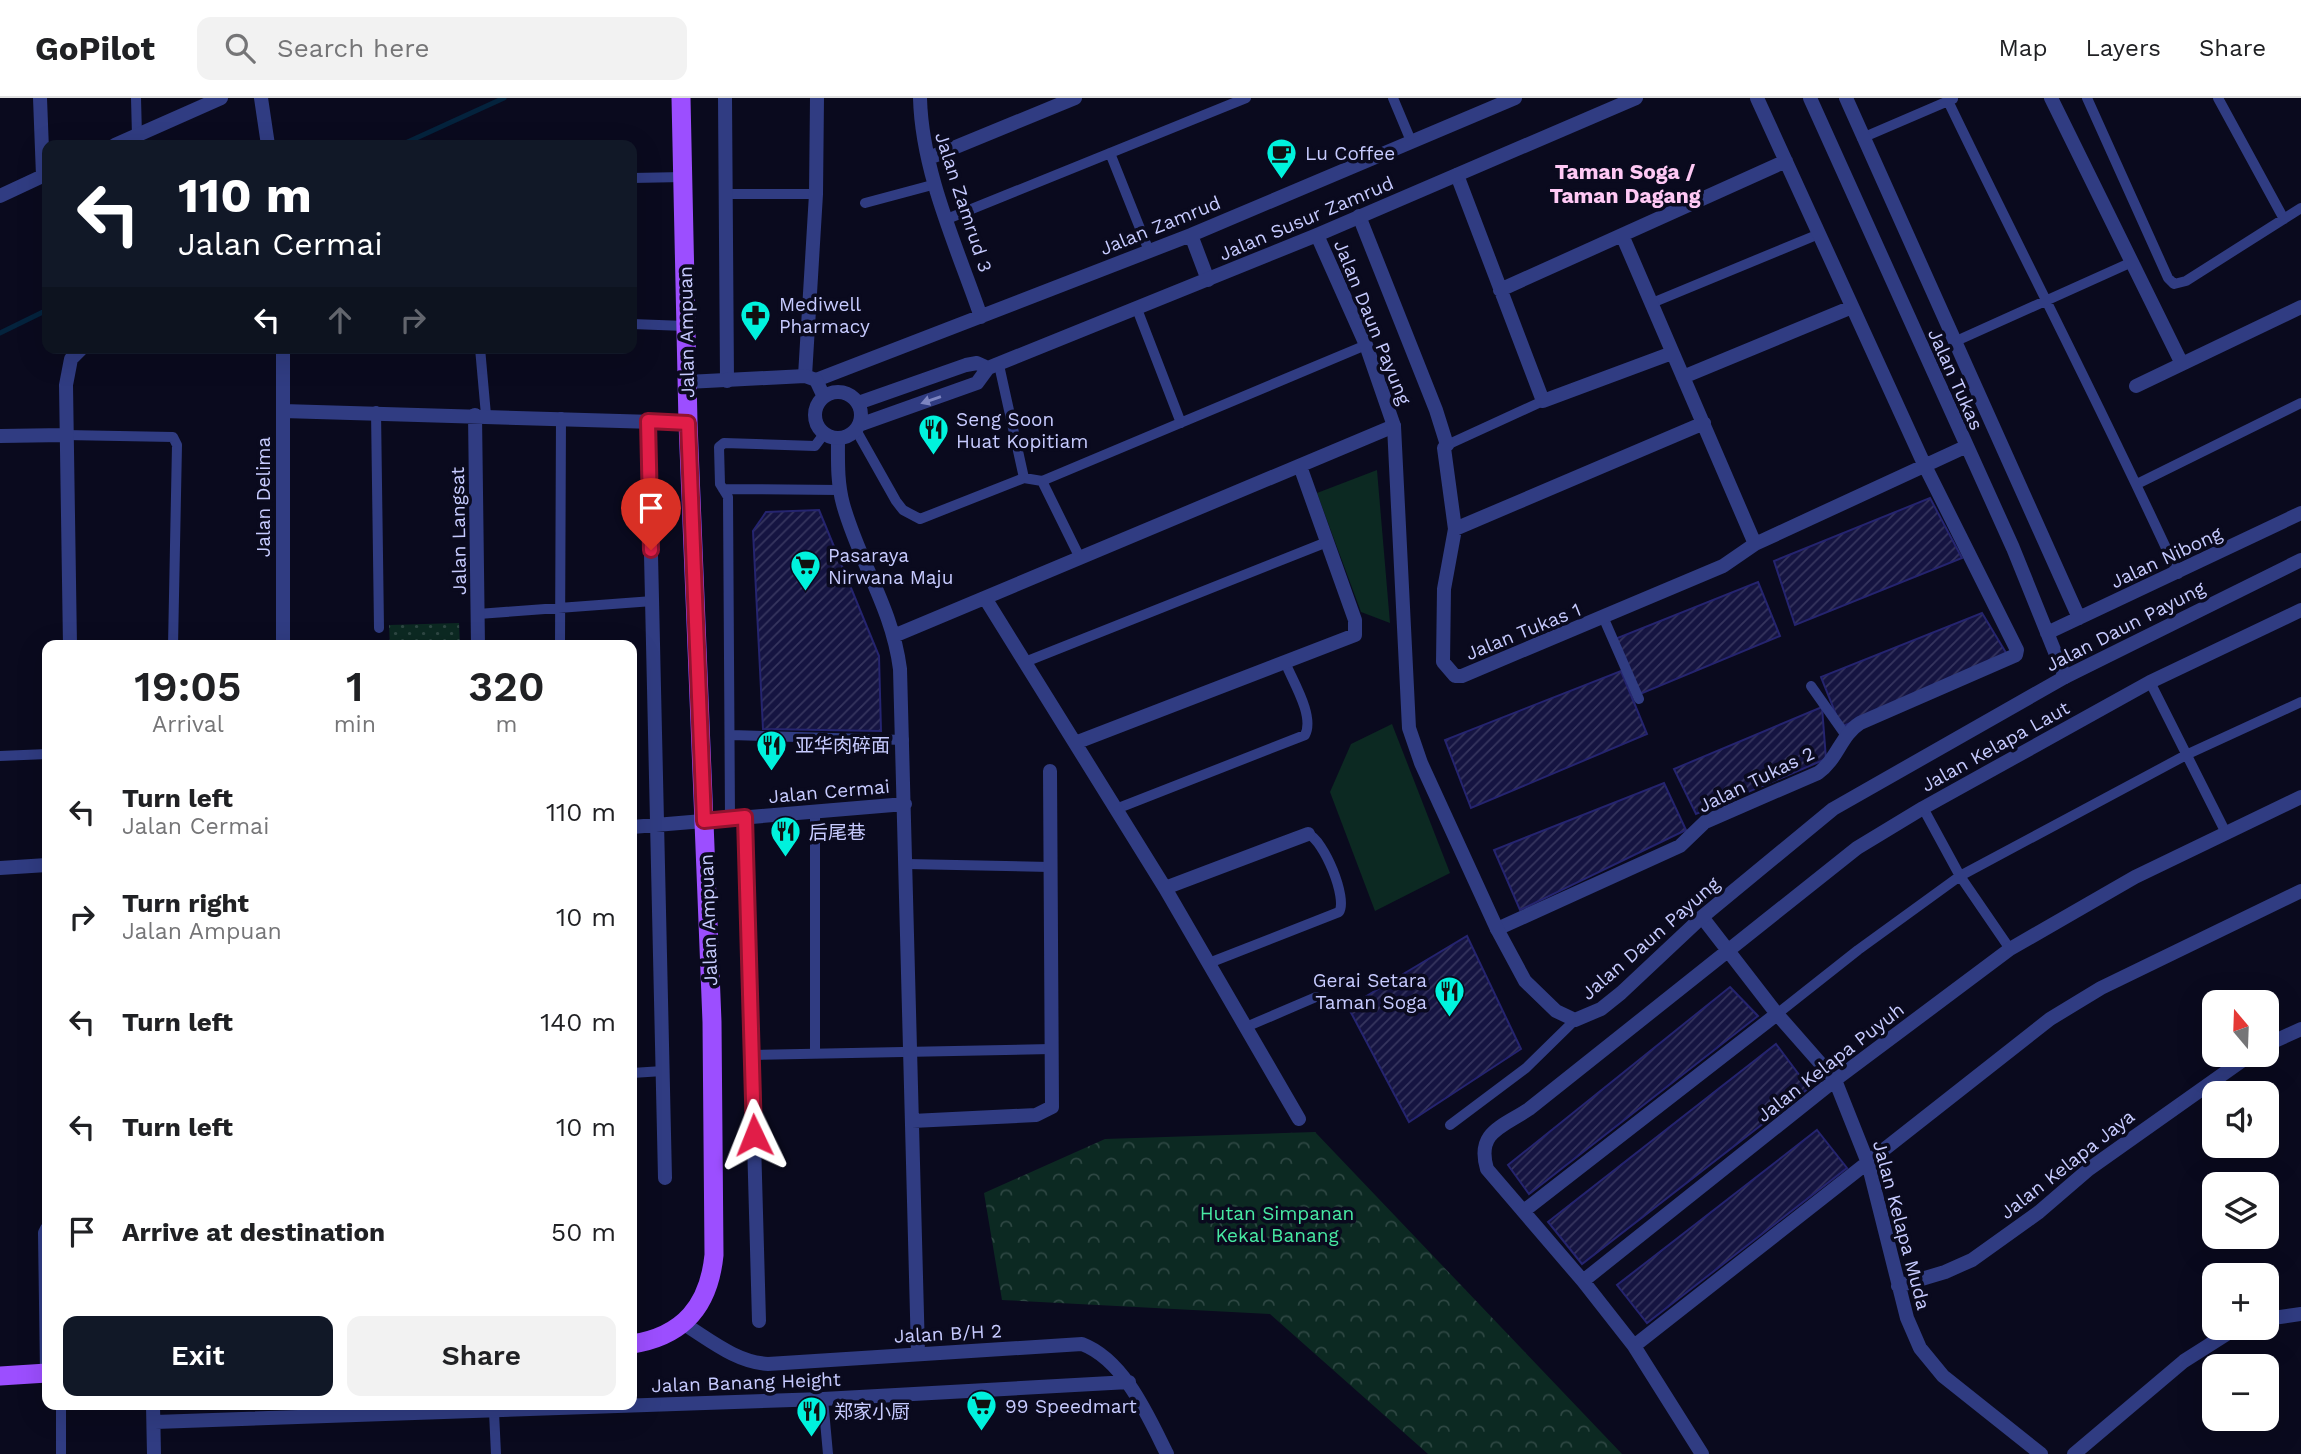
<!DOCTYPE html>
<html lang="en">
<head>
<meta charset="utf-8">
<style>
  :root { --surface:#fff; --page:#f2f2f2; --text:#202124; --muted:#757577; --line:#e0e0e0; --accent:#111827 }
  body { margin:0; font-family:"Work Sans","Noto Sans SC",sans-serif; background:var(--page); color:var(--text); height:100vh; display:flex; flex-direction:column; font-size:26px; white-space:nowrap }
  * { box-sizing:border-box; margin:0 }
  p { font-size:23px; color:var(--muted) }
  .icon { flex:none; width:38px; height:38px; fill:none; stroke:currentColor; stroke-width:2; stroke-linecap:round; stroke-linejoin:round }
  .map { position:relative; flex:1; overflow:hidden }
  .drawer { position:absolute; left:42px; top:542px; width:595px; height:770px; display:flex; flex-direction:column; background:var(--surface); border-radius:14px; box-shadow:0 7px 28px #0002 }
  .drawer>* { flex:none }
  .banner { position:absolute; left:42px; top:42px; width:595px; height:214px; border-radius:14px; box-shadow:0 7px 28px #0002; background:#111827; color:#fff; overflow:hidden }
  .needle { width:46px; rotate:341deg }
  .controls { position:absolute; left:2202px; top:892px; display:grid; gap:14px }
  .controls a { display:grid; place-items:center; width:77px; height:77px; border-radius:14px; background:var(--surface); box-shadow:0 7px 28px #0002; font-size:35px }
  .pin { position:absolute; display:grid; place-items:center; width:60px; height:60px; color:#fff; margin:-72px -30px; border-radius:50% 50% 50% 0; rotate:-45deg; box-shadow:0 0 7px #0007 }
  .pin .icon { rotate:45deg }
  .me { position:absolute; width:77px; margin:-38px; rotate:358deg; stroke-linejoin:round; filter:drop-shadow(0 0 5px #0008) }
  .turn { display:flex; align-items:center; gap:24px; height:147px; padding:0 21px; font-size:32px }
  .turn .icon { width:91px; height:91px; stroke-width:2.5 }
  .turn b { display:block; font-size:49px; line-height:60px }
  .lanes { display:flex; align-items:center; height:66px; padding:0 21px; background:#0003; justify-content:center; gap:35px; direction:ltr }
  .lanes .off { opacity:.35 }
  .eta { display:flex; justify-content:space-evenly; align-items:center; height:119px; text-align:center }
  .eta b { font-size:42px; font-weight:600; line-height:49px }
  .primary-button { display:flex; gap:14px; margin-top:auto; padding:14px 21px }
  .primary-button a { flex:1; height:80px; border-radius:14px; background:var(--accent); color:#fff; font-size:28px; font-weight:600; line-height:80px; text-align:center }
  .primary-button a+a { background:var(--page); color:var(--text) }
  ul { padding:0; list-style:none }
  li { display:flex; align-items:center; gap:21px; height:105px; padding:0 21px }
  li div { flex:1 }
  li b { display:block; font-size:26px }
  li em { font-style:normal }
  header { display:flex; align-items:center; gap:42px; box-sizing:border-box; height:98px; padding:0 35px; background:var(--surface); border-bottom:2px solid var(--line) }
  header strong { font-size:33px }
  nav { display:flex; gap:38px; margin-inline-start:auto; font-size:24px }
  .search { width:490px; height:63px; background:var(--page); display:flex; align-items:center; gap:18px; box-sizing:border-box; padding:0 24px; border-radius:14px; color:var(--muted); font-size:26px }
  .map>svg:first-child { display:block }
</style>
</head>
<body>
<header>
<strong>GoPilot</strong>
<div class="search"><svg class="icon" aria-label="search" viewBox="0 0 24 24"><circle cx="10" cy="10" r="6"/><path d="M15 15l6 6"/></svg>Search here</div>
<nav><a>Map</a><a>Layers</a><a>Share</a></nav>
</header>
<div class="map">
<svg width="2301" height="1356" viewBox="0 0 2301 1356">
  <defs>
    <pattern id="grass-dots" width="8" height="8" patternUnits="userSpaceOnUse" patternTransform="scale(1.75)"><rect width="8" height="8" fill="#0c2922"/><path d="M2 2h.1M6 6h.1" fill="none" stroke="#2e4743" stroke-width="1.8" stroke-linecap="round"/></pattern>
    <pattern id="forest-crowns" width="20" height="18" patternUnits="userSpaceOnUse" patternTransform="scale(1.75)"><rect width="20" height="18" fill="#0c2922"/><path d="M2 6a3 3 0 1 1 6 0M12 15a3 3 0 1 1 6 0" fill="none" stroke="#2e4743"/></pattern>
    <pattern id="building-hatch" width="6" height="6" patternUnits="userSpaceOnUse" patternTransform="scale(1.75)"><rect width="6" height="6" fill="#151441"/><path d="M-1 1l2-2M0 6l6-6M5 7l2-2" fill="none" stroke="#36355e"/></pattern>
  </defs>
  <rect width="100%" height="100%" fill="#0a0a1e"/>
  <path fill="url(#grass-dots)" d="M459 525 460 548H390L389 527Z"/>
  <path fill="url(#forest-crowns)" d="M1315 1034 1622 1356H1428L1270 1216 1002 1202 984 1095 1105 1041Z"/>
  <path fill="#0c2922" d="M1377 372 1390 525 1361 514 1317 395Z
    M1392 626 1450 775 1375 813 1330 694 1351 646Z"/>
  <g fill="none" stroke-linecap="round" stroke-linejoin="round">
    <path stroke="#04233d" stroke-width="5" d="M401 47 504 0
      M0 235 47 212"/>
  </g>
  <path fill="url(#building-hatch)" stroke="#25246f" stroke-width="2" d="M1930 400 1962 460 1795 527 1774 463Z
    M819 412 879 558 881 633 763 631 753 433 766 414Z
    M1758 484 1780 538 1640 596 1615 541Z
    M1982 515 2008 558 1841 629 1821 579Z
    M1621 573 1647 636 1471 710 1445 642Z
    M1822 609 1826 661 1696 716 1674 671Z
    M1664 685 1686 732 1520 812 1494 752Z
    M1467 838 1521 951 1409 1024 1348 909Z
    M1730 889 1758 918 1529 1096 1508 1067Z
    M1776 946 1809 990 1582 1166 1548 1124Z
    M1817 1032 1847 1070 1647 1225 1617 1187Z"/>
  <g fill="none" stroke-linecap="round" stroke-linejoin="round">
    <path stroke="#303c82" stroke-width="10" d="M136 0 137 38
      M1393 0 1411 43
      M2087 0 2168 180 2174 186 2186 183 2301 110
      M2218 0 2284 121
      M1948 3C2024 161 2105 316 2178 476
      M1862 40 1953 1
      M1110 55 1149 153
      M632 80 684 79
      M726 96H816
      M865 105 936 86
      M947 121 1246 0
      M1652 205 1819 136
      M1137 211 1181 325
      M632 226 685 228
      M1954 244 2132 164
      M480 250 486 317
      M999 267 1024 380
      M376 313 379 530
      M856 332 896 403 903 412 920 421 1024 380 1042 383 1366 247
      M65 337 173 339 177 347 173 548
      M1447 347 1543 303
      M1042 383 1080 460
      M2137 386 2301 305
      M723 391 840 392
      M478 516 653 503
      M1604 521 1639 601
      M560 548 561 319
      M1025 564 1327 444
      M2150 584 2225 733
      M1811 588 1847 639
      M731 637 904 642
      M0 658 47 656
      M1923 710 1960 778 2010 851
      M1116 711 1305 637C1315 618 1292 582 1285 564
      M815 713V955
      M730 720 728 399 720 386 719 349 724 345 815 348 824 336
      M906 766 1050 769
      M1209 865 1339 814C1348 801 1324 742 1308 736
      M1777 916 1858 852 1960 778 2188 656 2301 604
      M1246 929 1316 899
      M752 957 1051 951
      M632 975 663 973
      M1450 1027 1526 970 1575 922
      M823 1301 828 1356
      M61 1307V1356
      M494 1314 496 1356"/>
    <path stroke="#303c82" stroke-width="14" d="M40 0 43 78
      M261 0 268 47
      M725 0 727 283
      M920 0C922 75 957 149 981 219
      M1810 0 2013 450 2065 579
      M1846 0 2079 520
      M2051 0 2181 264
      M115 47 221 0
      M929 60 1075 0
      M1457 77 1543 303 1672 255
      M0 98 47 76
      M1359 118 1436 312 1447 347 1444 350 1455 431 1444 491 1443 564 1455 578H1462L1723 468 1755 446 1965 349
      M1191 137 1208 182
      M1622 137 1755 446
      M1500 192 1786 63
      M805 278 816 96 817 0
      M1683 279 1852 209
      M816 282 1191 137 1515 0
      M2136 288 2301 209
      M283 313 688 325
      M475 317 478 548
      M648 323 665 1080
      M0 338 65 337
      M838 340C838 362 837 384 843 406 859 464 892 509 900 571L918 1255
      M1455 431 1704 325
      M985 500 1165 790 1299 1021
      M2047 535 2301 415
      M896 537 1394 328
      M70 548 66 287 71 261 82 250
      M283 548V250
      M1075 645 1355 537V522L1300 368
      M745 719 759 1223
      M632 729 905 706
      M0 770 47 767
      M1165 790 1308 736
      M1702 819 1777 916 1835 982 1868 1065 1907 1220 1920 1250 1943 1278 2041 1356
      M1497 831 1680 748 1705 724 1818 675C1837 662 1841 637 1860 625L2016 557 2017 552 1924 366 1757 0
      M2266 947 2301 931
      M912 1023 1036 1017 1052 1009 1050 673
      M1525 1112 1777 916
      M1583 1183 1487 1071C1476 1034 1502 1029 1529 1011L1857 750 1923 710 2150 584 2301 512
      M1898 1188 1945 1174 1972 1162 2039 1114 2089 1071 2250 957
      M2266 1221 2301 1216
      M684 1226C710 1242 736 1264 768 1266L1082 1246C1124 1262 1148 1318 1167 1356
      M1634 1248 2050 921 2101 890 2301 793
      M47 1275 45 1135 47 1131
      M153 1307 154 1356
      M155 1324 823 1301 1129 1284
      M1702 1356 1634 1248 1583 1183 1835 982 2010 851 2135 779 2301 699
      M2074 1356 2184 1263 2236 1230"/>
    <path stroke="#303c82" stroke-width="14" d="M1317 137 1366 247 1394 328 1409 630 1421 665 1497 831 1525 883 1556 913 1575 922 1601 911 1621 895 1702 819 1833 711 2065 579 2301 462
      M988 270 1317 137 1636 0
      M687 284 805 278 816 282 824 299
      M815 317a23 23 0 1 1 46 0a23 23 0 1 1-46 0Z
      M858 305 966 267 977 265 988 270
      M859 327 977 285 988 270"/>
    <path stroke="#9c4eff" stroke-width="19" d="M632 1246C684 1238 709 1207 714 1157L712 924 688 325 681 0
      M0 1278 47 1275"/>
  </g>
  <defs><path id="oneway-solid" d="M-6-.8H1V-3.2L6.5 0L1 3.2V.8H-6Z" transform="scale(1.75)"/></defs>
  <use fill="#7c84c0" href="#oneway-solid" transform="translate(931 302) rotate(161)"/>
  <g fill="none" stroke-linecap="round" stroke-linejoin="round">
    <defs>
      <path id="route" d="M651 452 648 323 688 325 704 723 745 719 754 1037"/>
    </defs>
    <use href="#route" stroke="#92132f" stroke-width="18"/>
    <use href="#route" stroke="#e11d48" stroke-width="12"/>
  </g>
  <defs>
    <symbol id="cafe-pin" viewBox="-11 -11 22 30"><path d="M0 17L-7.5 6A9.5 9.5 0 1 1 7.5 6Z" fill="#00f2dd" stroke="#0a0a1e"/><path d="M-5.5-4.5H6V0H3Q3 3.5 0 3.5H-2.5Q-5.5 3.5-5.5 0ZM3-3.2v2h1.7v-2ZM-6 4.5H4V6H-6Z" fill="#111"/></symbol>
    <symbol id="pharmacy-pin" viewBox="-11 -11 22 30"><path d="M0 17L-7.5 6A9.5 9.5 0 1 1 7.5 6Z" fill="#00f2dd" stroke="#0a0a1e"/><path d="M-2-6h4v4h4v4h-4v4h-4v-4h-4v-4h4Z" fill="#111"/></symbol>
    <symbol id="restaurant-pin" viewBox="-11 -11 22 30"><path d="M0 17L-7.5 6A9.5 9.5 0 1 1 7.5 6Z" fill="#00f2dd" stroke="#0a0a1e"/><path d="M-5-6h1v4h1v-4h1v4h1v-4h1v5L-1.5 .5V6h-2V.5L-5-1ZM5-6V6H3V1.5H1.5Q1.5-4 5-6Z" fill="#111"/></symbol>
    <symbol id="supermarket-pin" viewBox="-11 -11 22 30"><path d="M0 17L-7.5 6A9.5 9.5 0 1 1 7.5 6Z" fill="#00f2dd" stroke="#0a0a1e"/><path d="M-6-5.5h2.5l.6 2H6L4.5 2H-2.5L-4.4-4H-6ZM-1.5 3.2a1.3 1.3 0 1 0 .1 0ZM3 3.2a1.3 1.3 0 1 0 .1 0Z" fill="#111"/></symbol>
  </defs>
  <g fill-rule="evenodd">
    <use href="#cafe-pin" x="1264" y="38" width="35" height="47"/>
    <use href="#pharmacy-pin" x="738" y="200" width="35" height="47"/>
    <use href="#restaurant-pin" x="916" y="314" width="35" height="47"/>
    <use href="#supermarket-pin" x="788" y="450" width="35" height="47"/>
    <use href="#restaurant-pin" x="754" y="630" width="35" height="47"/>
    <use href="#restaurant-pin" x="768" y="716" width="35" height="47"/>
    <use href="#restaurant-pin" x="1432" y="876" width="35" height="47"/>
    <use href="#supermarket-pin" x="964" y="1290" width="35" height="47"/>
    <use href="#restaurant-pin" x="794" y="1296" width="35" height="47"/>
  </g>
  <g text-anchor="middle" stroke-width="7" stroke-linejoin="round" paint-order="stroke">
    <g font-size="19" fill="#c7cbff" stroke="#0a0a1e" text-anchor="start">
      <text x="1305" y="62">Lu Coffee</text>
      <text x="779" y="213">Mediwell<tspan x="779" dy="22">Pharmacy</tspan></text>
      <text x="956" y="328">Seng Soon<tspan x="956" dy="22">Huat Kopitiam</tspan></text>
      <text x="828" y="464">Pasaraya<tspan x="828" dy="22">Nirwana Maju</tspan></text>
      <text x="795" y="654">亚华肉碎面</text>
      <text x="809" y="741">后尾巷</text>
      <text x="1427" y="889" text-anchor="end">Gerai Setara<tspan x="1427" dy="22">Taman Soga</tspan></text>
      <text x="1005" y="1315">99 Speedmart</text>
      <text x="834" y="1320">郑家小厨</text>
    </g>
    <g font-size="19" fill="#c7cbff" stroke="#0a0a1e">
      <text transform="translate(964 104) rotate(72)" y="7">Jalan Zamrud 3</text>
      <text transform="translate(1306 120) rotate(-23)" y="7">Jalan Susur Zamrud</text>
      <text transform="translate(1160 127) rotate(-22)" y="7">Jalan Zamrud</text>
      <text transform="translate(1373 224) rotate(68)" y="7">Jalan Daun Payung</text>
      <text transform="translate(686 234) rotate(-91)" y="7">Jalan Ampuan</text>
      <text transform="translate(1956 281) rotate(66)" y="7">Jalan Tukas</text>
      <text transform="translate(263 399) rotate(-90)" y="7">Jalan Delima</text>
      <text transform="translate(458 433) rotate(-91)" y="7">Jalan Langsat</text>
      <text transform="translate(2166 459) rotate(-25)" y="7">Jalan Nibong</text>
      <text transform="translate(2125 528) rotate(-27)" y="7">Jalan Daun Payung</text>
      <text transform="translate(1523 533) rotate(-22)" y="7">Jalan Tukas 1</text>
      <text transform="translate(1995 648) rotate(-29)" y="7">Jalan Kelapa Laut</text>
      <text transform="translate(1756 681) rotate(-26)" y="7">Jalan Tukas 2</text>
      <text transform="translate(829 693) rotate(-5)" y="7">Jalan Cermai</text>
      <text transform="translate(708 822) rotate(-92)" y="7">Jalan Ampuan</text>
      <text transform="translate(1650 840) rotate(-41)" y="7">Jalan Daun Payung</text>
      <text transform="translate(1830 964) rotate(-38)" y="7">Jalan Kelapa Puyuh</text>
      <text transform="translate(2067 1066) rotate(-38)" y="7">Jalan Kelapa Jaya</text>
      <text transform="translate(1902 1127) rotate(75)" y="7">Jalan Kelapa Muda</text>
      <text transform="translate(948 1235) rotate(-3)" y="7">Jalan B/H 2</text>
      <text transform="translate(746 1284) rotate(-2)" y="7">Jalan Banang Height</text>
    </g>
    <g font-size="19" fill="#48eaa4" stroke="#0a0a1e">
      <text x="1277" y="1122">Hutan Simpanan<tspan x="1277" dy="22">Kekal Banang</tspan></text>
    </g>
    <g font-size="21" font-weight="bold" fill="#ffc9f5" stroke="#0a0a1e">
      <text x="1625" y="81">Taman Soga /<tspan x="1625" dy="24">Taman Dagang</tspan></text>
    </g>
  </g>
</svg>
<div class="controls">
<a><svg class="needle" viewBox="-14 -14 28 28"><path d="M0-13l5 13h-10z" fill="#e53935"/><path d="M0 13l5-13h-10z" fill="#757577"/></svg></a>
<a><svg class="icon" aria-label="sound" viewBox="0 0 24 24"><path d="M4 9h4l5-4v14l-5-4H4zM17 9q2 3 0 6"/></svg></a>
<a><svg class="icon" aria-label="layers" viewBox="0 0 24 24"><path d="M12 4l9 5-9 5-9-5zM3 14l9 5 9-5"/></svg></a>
<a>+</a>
<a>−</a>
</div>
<div class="pin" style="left:651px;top:452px;background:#d93025"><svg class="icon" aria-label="arrive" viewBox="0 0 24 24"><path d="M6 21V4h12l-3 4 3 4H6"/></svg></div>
<svg class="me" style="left:754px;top:1037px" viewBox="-20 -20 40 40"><path d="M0-17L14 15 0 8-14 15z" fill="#e11d48" stroke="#fff" stroke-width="4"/></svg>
<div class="banner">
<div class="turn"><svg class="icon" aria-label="left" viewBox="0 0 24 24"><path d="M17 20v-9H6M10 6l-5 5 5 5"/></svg><div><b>110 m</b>Jalan Cermai</div></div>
<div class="lanes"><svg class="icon" aria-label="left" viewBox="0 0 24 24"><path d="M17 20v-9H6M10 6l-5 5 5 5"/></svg><svg class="icon off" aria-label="ahead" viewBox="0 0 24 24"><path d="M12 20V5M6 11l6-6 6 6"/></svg><svg class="icon off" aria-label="right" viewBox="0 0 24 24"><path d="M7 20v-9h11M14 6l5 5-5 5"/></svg></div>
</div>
<section class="drawer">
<div class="eta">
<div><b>19:05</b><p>Arrival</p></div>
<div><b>1</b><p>min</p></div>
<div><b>320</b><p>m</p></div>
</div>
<ul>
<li><svg class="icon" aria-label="left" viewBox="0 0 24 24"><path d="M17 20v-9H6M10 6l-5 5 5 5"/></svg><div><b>Turn left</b><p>Jalan Cermai</p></div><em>110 m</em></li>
<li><svg class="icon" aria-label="right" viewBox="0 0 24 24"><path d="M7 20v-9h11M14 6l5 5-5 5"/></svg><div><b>Turn right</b><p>Jalan Ampuan</p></div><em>10 m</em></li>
<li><svg class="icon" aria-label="left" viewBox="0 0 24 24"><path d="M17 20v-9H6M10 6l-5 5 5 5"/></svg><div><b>Turn left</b></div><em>140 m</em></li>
<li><svg class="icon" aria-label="left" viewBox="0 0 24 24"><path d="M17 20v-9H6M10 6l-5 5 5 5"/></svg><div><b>Turn left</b></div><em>10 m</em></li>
<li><svg class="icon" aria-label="arrive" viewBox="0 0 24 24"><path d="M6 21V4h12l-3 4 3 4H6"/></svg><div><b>Arrive at destination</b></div><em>50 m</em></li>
</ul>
<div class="primary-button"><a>Exit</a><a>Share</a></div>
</section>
</div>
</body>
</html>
